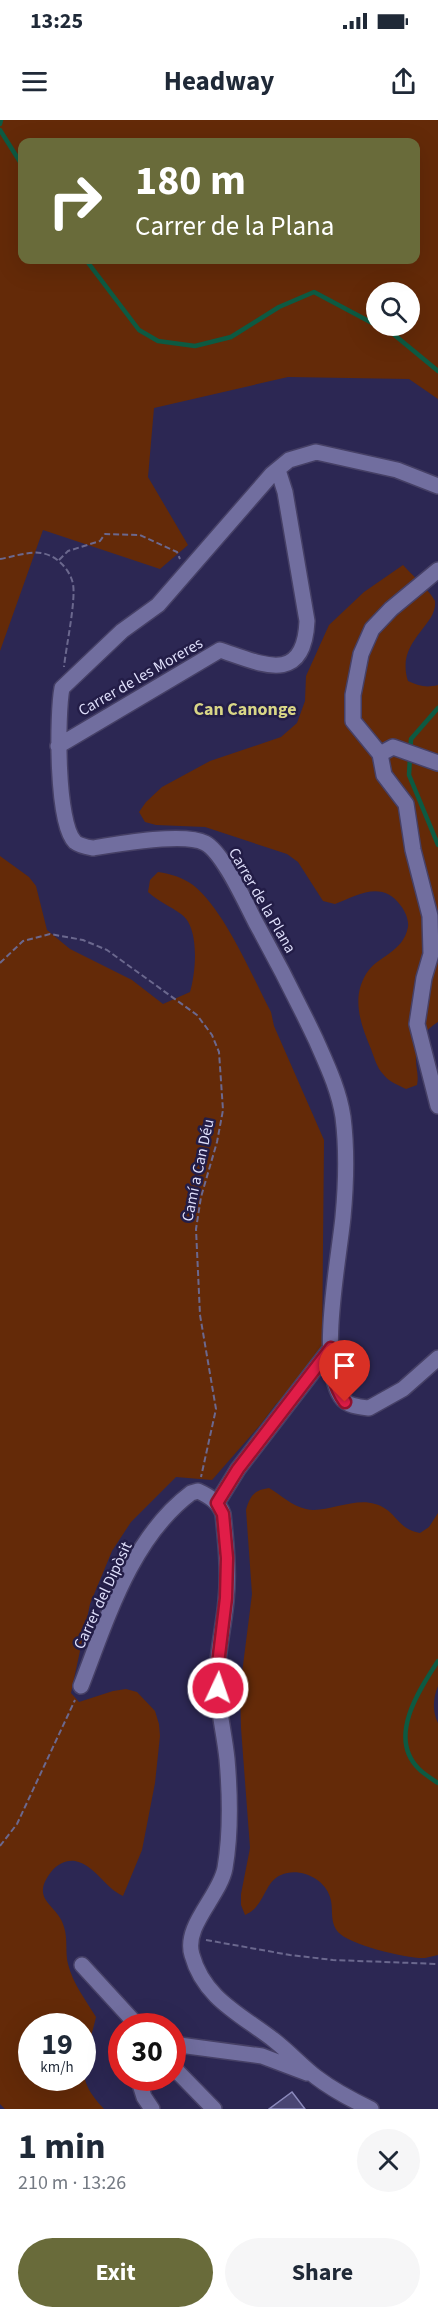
<!DOCTYPE html>
<html lang="en">
<head>
<meta charset="utf-8">
<style>
  :root { --surface:#fff; --page:#f6f6f7; --text:#1f2937; --muted:#747a83; --accent:#696b3a }
  body { margin:0; font-family:"Source Sans 3",sans-serif; background:var(--page); color:var(--text); height:100vh; display:flex; flex-direction:column; font-size:22px; white-space:nowrap }
  * { box-sizing:border-box; margin:0 }
  p { font-size:20px; color:var(--muted) }
  .icon { flex:none; width:33px; height:33px; fill:none; stroke:currentColor; stroke-width:2; stroke-linecap:round; stroke-linejoin:round }
  .map { position:relative; height:1989px; overflow:hidden }
  .side { display:flex; flex-direction:column; background:var(--surface); flex:1 }
  .side>* { flex:none }
  .guide { position:absolute; left:18px; top:18px; width:402px; height:126px; border-radius:12px; box-shadow:0 6px 24px #0002; background:#696b3a; color:#fff; overflow:hidden }
  .fabs { position:absolute; left:366px; top:162px; display:grid; gap:12px }
  .fabs a { display:grid; place-items:center; width:54px; height:54px; border-radius:50%; background:var(--surface); box-shadow:0 6px 24px #0002; font-size:30px }
  .speed { position:absolute; left:18px; top:1893px; display:flex; gap:12px; font-size:30px; font-weight:700; text-align:center }
  .speed>* { display:grid; place-content:center; width:78px; height:78px; border-radius:50%; background:var(--surface); box-shadow:0 6px 24px #0002; line-height:1 }
  .speed small { font-size:15px; font-weight:400 }
  .speed .limit { border:9px solid #d22; background:#fff; color:#111 }
  .pin { position:absolute; display:grid; place-items:center; width:51px; height:51px; color:#fff; margin:-62px -26px; border-radius:50% 50% 50% 0; rotate:-45deg; box-shadow:0 0 6px #0007 }
  .pin .icon { rotate:45deg }
  .me { position:absolute; width:66px; margin:-33px; rotate:3deg; stroke-linejoin:round; filter:drop-shadow(0 0 4px #0008) }
  .turn { display:flex; align-items:center; gap:21px; height:126px; padding:0 18px; font-size:27px }
  .turn .icon { width:78px; height:78px; stroke-width:2.5 }
  .turn b { display:block; font-size:42px; line-height:51px }
  .round { display:grid; place-items:center; flex:none; width:63px; height:63px; border-radius:32px; background:var(--page) }
  .headline { display:flex; align-items:center; justify-content:space-between; height:102px; padding:0 18px }
  h1 { font-size:36px; font-weight:700; line-height:45px }
  .primary-button { display:flex; gap:12px; margin-top:auto; padding:12px 18px }
  .primary-button a { flex:1; height:69px; border-radius:36px; background:var(--accent); color:#fff; font-size:24px; font-weight:700; line-height:69px; text-align:center }
  .primary-button a+a { background:var(--page); color:var(--text) }
  .status { display:flex; justify-content:space-between; align-items:center; height:42px; padding:0 30px; background:var(--surface); direction:ltr }
  .status svg { height:16px; fill:currentColor }
  header { display:flex; justify-content:space-between; align-items:center; height:78px; padding:0 18px; background:var(--surface); font-size:27px; font-weight:700 }
  .map>svg:first-child { display:block }
</style>
</head>
<body>
<div class="status"><b>13:25</b><svg viewBox="0 0 49 12"><path d="M0 12V9h3v3zM5 12V6h3v6zM10 12V3h3v9zM15 12V0h3v12zM26 1h20v11H26zM47 4h2v5h-2z"/></svg></div>
<header><svg class="icon" aria-label="menu" viewBox="0 0 24 24"><path d="M4 6h16M4 12h16M4 18h16"/></svg>Headway<svg class="icon" aria-label="share" viewBox="0 0 24 24"><path d="M12 15V3M7 8l5-5 5 5M5 13v7h14v-7"/></svg></header>
<div class="map">
<svg width="438" height="1989" viewBox="0 0 438 1989">
  <rect width="100%" height="100%" fill="#2c2753"/>
  <path fill="#642a08" fill-rule="evenodd" d="M0 0H438V279L409 259 288 257 154 288 148 357 188 425 160 449 43 410 0 531ZM416 22V140H22V22ZM410 172V206H376V172Z
    M403 445C410 453 431 472 435 481 438 506 395 521 408 561 419 566 426 568 438 565V902C425 910 415 923 416 940 416 949 419 955 417 965L406 969C398 965 389 962 383 954 377 948 374 937 371 929 361 905 351 879 366 854 378 835 403 833 408 807 409 800 405 791 401 786 382 759 357 776 335 784L323 781 298 742 287 734 205 707 156 705 145 702 139 692 146 682 162 667 210 641 281 617 297 603 305 581 306 556 329 505 364 472Z
    M0 736 29 757 36 766 47 810 70 829 132 860 163 884 190 872C196 852 200 807 181 794 170 786 159 782 148 772L150 760 158 752C171 754 182 757 193 765 224 789 252 856 271 892L274 906 324 1020 322 1229 293 1269 276 1284 261 1304 212 1360 176 1357 131 1402 112 1431 90 1484 71 1573 79 1582 113 1571 126 1569 137 1572 155 1591 159 1604 160 1616 155 1663 142 1730 123 1776C105 1768 95 1745 75 1741 65 1740 58 1744 51 1752 29 1781 58 1784 64 1807 68 1819 65 1832 68 1844 73 1864 85 1879 96 1897 87 1938 70 1954 104 1989H5L0 1984ZM32 1906H82V1958H32Z
    M269 1368C281 1375 292 1386 306 1389 324 1394 354 1377 375 1384 397 1390 396 1409 420 1413L429 1407 438 1393V1566C433 1578 432 1591 438 1603V1835C434 1836 429 1837 425 1838 408 1839 349 1825 338 1812 329 1801 334 1789 330 1777 324 1758 299 1747 281 1755 268 1760 265 1777 256 1787 254 1790 249 1793 245 1795L241 1785V1774L250 1728 241 1608 240 1569 252 1474 246 1390C250 1376 254 1370 269 1368Z"/>
  <g fill="none" stroke-linecap="round" stroke-linejoin="round">
    <path stroke="#0d5a42" stroke-width="4.5" d="M0 4 1 0
      M0 10 22 45
      M86 140 139 210 158 221 195 226 231 217 279 187 314 172 376 205
      M378 206 392 213 438 251
      M438 588 411 619 409 655 438 725
      M438 1541C419 1570 387 1618 419 1649 424 1654 432 1659 438 1663"/>
  </g>
  <path fill="#494573" stroke="#8b89bc" stroke-width="1.5" d="M292 1972 305 1989H269Z"/>
  <g fill="none" stroke-linecap="round" stroke-linejoin="round">
    <defs>
      <path id="minor" d="M438 366 397 350 316 332 289 340 272 354 158 485 122 511 62 568C57 594 56 704 75 722 80 726 87 727 93 728 117 724 184 712 205 723 223 732 246 784 256 803 277 841 297 880 316 920 327 945 339 970 343 997 347 1029 346 1065 343 1097 339 1139 318 1243 341 1277 347 1286 359 1287 369 1288L403 1269 438 1238
        M438 450 391 489 372 509 361 534 353 575V601L380 634 384 655 406 684 413 730 430 796 431 834 424 858 417 904 438 986
        M58 626 220 530C262 544 304 566 307 501L285 372 278 350
        M380 634 393 627 438 643
        M217 1383 238 1349 331 1228
        M81 1566C107 1499 131 1418 191 1373L198 1371C209 1376 219 1382 223 1394 226 1422 229 1452 226 1481 224 1505 218 1529 217 1553 216 1582 224 1610 227 1639 230 1674 231 1713 225 1748 220 1776 183 1806 192 1835 204 1879 242 1895 275 1921 289 1932 302 1946 316 1957 333 1970 352 1980 371 1989
        M82 1845 138 1906
        M172 1924 262 1936 307 1953
        M172 1946 214 1989
        M138 1958 144 1977 152 1989"/>
    </defs>
    <use href="#minor" stroke="#464066" stroke-width="18"/>
    <path stroke="#6b688e" stroke-width="2" stroke-dasharray="6 3" stroke-linecap="butt" d="M0 439C12 437 29 431 41 433 56 435 70 449 73 464 76 481 66 527 64 547
      M59 440 68 431 100 421 105 414 140 415 177 432 180 439
      M0 843 23 821 50 814 83 820 107 830 197 895 212 915 219 932 223 990 217 1022 201 1077 196 1109 200 1195 216 1289 201 1357
      M0 1726 17 1704 75 1580
      M206 1820 290 1835 333 1840 438 1844"/>
    <use href="#minor" stroke="#716e9f" stroke-width="15"/>
  </g>
  <g fill="none" stroke-linecap="round" stroke-linejoin="round">
    <defs>
      <path id="route" d="M218 1568 217 1552 226 1478 227 1438 223 1394 217 1383 238 1349 331 1228C331 1247 333 1266 345 1282"/>
    </defs>
    <use href="#route" stroke="#92132f" stroke-width="15"/>
    <use href="#route" stroke="#e11d48" stroke-width="10"/>
  </g>
  <g text-anchor="middle" stroke-width="5" stroke-linejoin="round" paint-order="stroke">
    <g font-size="16" fill="#dedefa" stroke="#231d47">
      <text transform="translate(140 556) rotate(-30)" y="6">Carrer de les Moreres</text>
      <text transform="translate(263 780) rotate(60)" y="6">Carrer de la Plana</text>
      <text transform="translate(197 1050) rotate(-78)" y="6">Camí a Can Déu</text>
      <text transform="translate(102 1475) rotate(-65)" y="6">Carrer del Dipòsit</text>
    </g>
    <g font-size="18" font-weight="bold" fill="#d9d687" stroke="#231d47">
      <text x="245" y="595">Can Canonge</text>
    </g>
  </g>
</svg>
<div class="fabs">
<a><svg class="icon" aria-label="search" viewBox="0 0 24 24"><circle cx="10" cy="10" r="6"/><path d="M15 15l6 6"/></svg></a>
</div>
<div class="speed"><div>19<small>km/h</small></div><div class="limit">30</div></div>
<div class="pin" style="left:345px;top:1282px;background:#d93025"><svg class="icon" aria-label="arrive" viewBox="0 0 24 24"><path d="M6 21V4h12l-3 4 3 4H6"/></svg></div>
<svg class="me" style="left:218px;top:1568px" viewBox="-20 -20 40 40"><circle r="17" fill="#e11d48" stroke="#fff" stroke-width="3"/><path d="M0-11L8 9 0 5-8 9z" fill="#fff"/></svg>
<div class="guide">
<div class="turn"><svg class="icon" aria-label="right" viewBox="0 0 24 24"><path d="M7 20v-9h11M14 6l5 5-5 5"/></svg><div><b>180 m</b>Carrer de la Plana</div></div>
</div>
</div>
<section class="side">
<div class="headline"><div><h1>1 min</h1><p>210 m · 13:26</p></div><a class="round"><svg class="icon" aria-label="close" viewBox="0 0 24 24"><path d="M6 6l12 12M18 6L6 18"/></svg></a></div>
<div class="primary-button"><a>Exit</a><a>Share</a></div>
</section>
</body>
</html>
